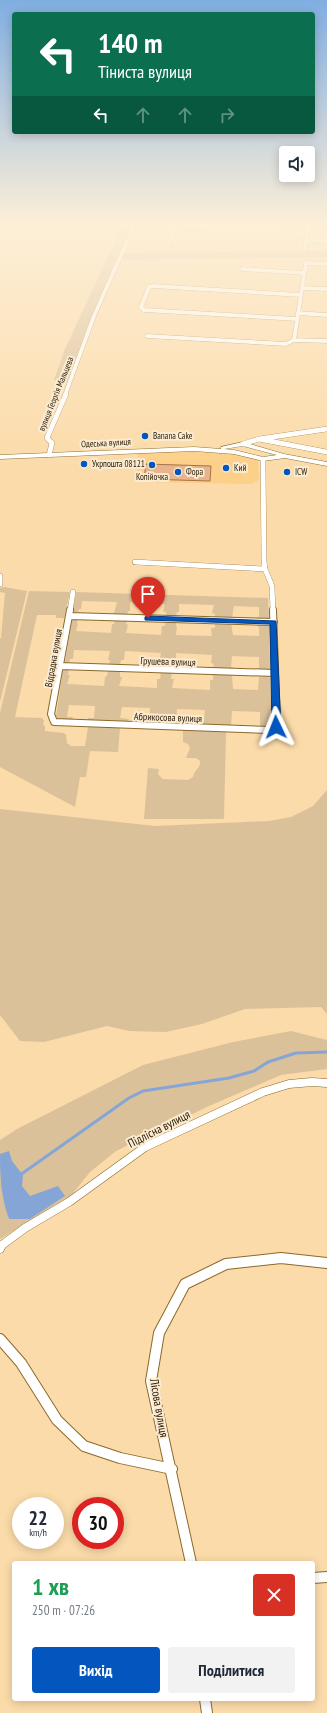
<!DOCTYPE html>
<html lang="uk">
<head>
<meta charset="utf-8">
<style>
  :root { --surface:#fff; --page:#f2f2f3; --text:#1f2937; --muted:#747a83; --accent:#0456bf }
  body { margin:0; font-family:"PT Sans Narrow",sans-serif; background:var(--page); color:var(--text); height:100vh; display:flex; flex-direction:column; font-size:15px; white-space:nowrap }
  * { box-sizing:border-box; margin:0 }
  p { font-size:13px; color:var(--muted) }
  .icon { flex:none; width:22px; height:22px; fill:none; stroke:currentColor; stroke-width:2; stroke-linecap:round; stroke-linejoin:round }
  .map { position:relative; flex:1; overflow:hidden }
  .panel { position:absolute; left:12px; top:1561px; width:303px; height:140px; display:flex; flex-direction:column; background:var(--surface); border-radius:4px; box-shadow:0 2px 10px #0003 }
  .panel>* { flex:none }
  .hud { position:absolute; left:12px; top:12px; width:303px; height:122px; border-radius:4px; box-shadow:0 2px 10px #0003; background:#0b6e4f; color:#fff; overflow:hidden }
  .controls { position:absolute; left:279px; top:146px; display:grid; gap:8px }
  .controls a { display:grid; place-items:center; width:36px; height:36px; border-radius:4px; background:var(--surface); box-shadow:0 2px 10px #0003; font-size:20px }
  .speed { position:absolute; left:12px; top:1497px; display:flex; gap:8px; font-size:20px; font-weight:700; text-align:center }
  .speed>* { display:grid; place-content:center; width:52px; height:52px; border-radius:50%; background:var(--surface); box-shadow:0 2px 10px #0003; line-height:1 }
  .speed small { font-size:10px; font-weight:400 }
  .speed .limit { border:6px solid #d22; background:#fff; color:#111 }
  .pin { position:absolute; display:grid; place-items:center; width:34px; height:34px; color:#fff; margin:-41px -17px; border-radius:50% 50% 50% 0; rotate:-45deg; box-shadow:0 0 4px #0007 }
  .pin .icon { rotate:45deg }
  .me { position:absolute; width:44px; margin:-22px; rotate:358deg; stroke-linejoin:round; filter:drop-shadow(0 0 3px #0008) }
  .turn { display:flex; align-items:center; gap:14px; height:84px; padding:0 20px; font-size:18px }
  .turn .icon { width:52px; height:52px; stroke-width:2.5 }
  .turn b { display:block; font-size:28px; line-height:34px }
  .lanes { display:flex; align-items:center; height:38px; padding:0 20px; background:#0003; justify-content:center; gap:20px; direction:ltr }
  .lanes .off { opacity:.35 }
  .round { display:grid; place-items:center; flex:none; width:42px; height:42px; border-radius:4px; background:var(--page) }
  .headline { display:flex; align-items:center; justify-content:space-between; height:68px; padding:0 20px }
  h1 { font-size:24px; font-weight:700; line-height:30px; color:#1e9e55 }
  .action { display:flex; gap:8px; margin-top:auto; padding:8px 20px }
  .action a { flex:1; height:46px; border-radius:4px; background:var(--accent); color:#fff; font-size:16px; font-weight:700; line-height:46px; text-align:center }
  .action a+a { background:var(--page); color:var(--text) }
  .map>svg:first-child { display:block }
</style>
</head>
<body>
<div class="map">
<svg width="327" height="1713" viewBox="0 0 327 1713">
  <rect width="100%" height="100%" fill="#fbdba9"/>
  <path fill="#fcd089" d="M174 451 233 453 258 460 259 480 251 484 137 482 138 452Z"/>
  <path fill="#dbc19a" d="M122 226H131L120 253 327 251V257L115 260 67 382 54 380 65 349Z
    M4 587 27 591 0 702V639L1 638 5 593 0 592V588Z
    M29 591 70 592 64 618H56V615H37L15 717 42 718 44 721 43 725 45 726V731L64 733 66 735 67 743 71 746H85L88 727 120 728 118 752 90 751 86 777H80L75 807 0 767V713Z
    M76 592 268 598 269 618 267 620 258 619 256 617H259V607L234 606 232 618H215V614L212 613 214 605 179 604V612H177L176 617 166 616V612H163L165 604 130 602V611H128L127 615H115L114 613 117 602 82 601 81 609H79L78 612 75 613 73 611Z
    M78 618 77 623H78L76 631 111 633 112 624H114L115 620H127L126 624 128 625 126 633 161 635 162 626H165V621H176V626H177L176 635 212 636 211 628H215V622L231 623 233 635 259 636V627L257 626V624L266 625 269 626 270 669H257V668H259V657L232 656 231 667H233V669L213 668 214 664 211 663 212 655 176 653V662H173L172 667H161L162 662H159L161 653 125 651 124 660H121L120 666 109 665 110 660H108L110 651 74 650 73 659H70L69 664 65 663 72 620Z
    M65 669H69L68 675H70L67 684 104 686 105 677 107 676 108 670H120V677H122L119 686 157 688V679H160L161 672H172L171 679H174L172 688 210 690V680H213V674L232 675 233 689 258 690 259 677 267 676 270 678 272 724 269 728 260 726V712L232 711 231 726 199 725 197 722H204L205 710 177 709 176 721H184V723L181 725 141 723 140 720H149L150 708 122 707 120 718 129 719 127 723 88 721V718H94L95 706 69 705 67 717H73L72 720 57 719 56 716 63 671Z
    M183 730 226 732 224 819H144L148 768 159 769 158 774 163 779 188 780 193 777C194 770 201 768 200 761L196 758H186L190 748 188 744 183 742Z
    M327 790V1014L321 1007 245 1009 202 1024 166 1032 129 1031 107 1026 44 1042 20 1041 0 1015V809L155 826 269 821 291 817 313 806Z
    M291 1031 327 1040V1069L281 1075 209 1106 116 1151 90 1172 70 1197 0 1239V1140L17 1129 143 1065 233 1042Z"/>
  <path fill="#85a5d7" d="M9 1151 12 1161 23 1175 22 1186 30 1196 58 1186 65 1196 30 1219H9C1 1197 0 1177 0 1154Z"/>
  <g fill="none" stroke-linecap="round" stroke-linejoin="round">
    <path stroke="#85a5d7" stroke-width="3" d="M20 1175 129 1098 143 1091 229 1078 254 1071 268 1062 296 1053 327 1052"/>
  </g>
  <path fill="#e9b48c" stroke="#a97346" d="M146 464 211 466 210 481 144 479Z"/>
  <g fill="none" stroke-linecap="round" stroke-linejoin="round">
    <defs>
      <path id="minor-far4" d="M180 226 307 233
        M307 240 327 241
        M168 244 175 226
        M305 249 308 226
        M242 269 304 273
        M302 288 327 289
        M298 313 327 315
        M297 319 144 310 141 307 149 287 153 286 301 295
        M147 336 286 344 294 340 327 341
        M294 340 306 263 327 264
        M65 395 94 316 134 226"/>
      <path id="minor-far3" d="M327 429 259 439 327 452
        M243 444 259 439
        M49 455 52 443 47 438 66 394
        M263 459 264 561 265 569 272 586 273 611
        M135 562 265 569
        M0 576V584
        M70 611 73 592"/>
      <path id="minor-far2" d="M70 610 51 714 54 722 270 730 277 727 273 610
        M69 616 274 622
        M60 666 275 673"/>
      <path id="minor-far1" d="M0 1249 2 1245 25 1228 69 1202 145 1147 263 1092 289 1084 312 1082 327 1083"/>
      <path id="minor" d="M0 1339 21 1363 57 1420 84 1446 120 1458 172 1469
        M191 1563 151 1381 159 1333 185 1284 226 1264 281 1258 327 1263
        M313 1578 327 1577
        M205 1699 207 1713"/>
      <path id="tertiary" d="M243 442 284 454 327 462V466L285 458 263 461 234 454 194 451 0 459V455L194 447 221 449V447ZM243 446 277 455 263 457 234 450 224 449Z"/>
    </defs>
    <use href="#minor-far4" stroke="#8c692a" stroke-width="4.5"/>
    <use href="#minor-far3" stroke="#8c692a" stroke-width="5.5"/>
    <use href="#minor-far2" stroke="#8c692a" stroke-width="8"/>
    <use href="#minor-far1" stroke="#8c692a" stroke-width="9"/>
    <use href="#minor" stroke="#8c692a" stroke-width="12"/>
    <use href="#tertiary" stroke="#8c692a" stroke-width="1"/>
    <use href="#minor-far4" stroke="#fff" stroke-width="4"/>
    <use href="#minor-far3" stroke="#fff" stroke-width="5"/>
    <use href="#minor-far2" stroke="#fff" stroke-width="6"/>
    <use href="#minor-far1" stroke="#fff" stroke-width="8"/>
    <use href="#minor" stroke="#fff" stroke-width="10"/>
    <use href="#tertiary" fill="#fff" fill-rule="evenodd"/>
  </g>
  <linearGradient id="sky" x2="0" y2="1"><stop stop-color="#80aee1"/><stop offset="0.48" stop-color="#fdefd8"/><stop offset="1" stop-color="#fdefd8" stop-opacity="0"/></linearGradient>
  <rect width="327" height="466" fill="url(#sky)"/>
  <path fill="#0456bf" stroke="#03387c" d="M148 616 276 621 281 727 279 729H274L272 727 270 624 145 620V617Z"/>
  <g fill="#0456bf" stroke="#fbebd2" stroke-width="1.5">
    <circle cx="145" cy="436" r="4"/>
    <circle cx="84" cy="464" r="4"/>
    <circle cx="152" cy="465" r="4"/>
    <circle cx="226" cy="468" r="4"/>
    <circle cx="178" cy="472" r="4"/>
    <circle cx="287" cy="472" r="4"/>
  </g>
  <g text-anchor="middle" stroke-width="4" stroke-linejoin="round" paint-order="stroke">
    <g font-size="9" fill="#281a01" stroke="#fbebd2">
      <text transform="translate(56 394) rotate(-68)" y="3">вулиця Георгія Мальцева</text>
      <text transform="translate(106 443) rotate(-3)" y="3">Одеська вулиця</text>
    </g>
    <g font-size="9" fill="#281a01" stroke="#fbebd2" text-anchor="start">
      <text x="153" y="439">Banana Cake</text>
      <text x="92" y="467">Укрпошта 08121</text>
      <text x="234" y="471">Кий</text>
      <text x="186" y="475">Фора</text>
      <text x="295" y="475">ICW</text>
      <text x="152" y="480" text-anchor="middle">Копійочка</text>
    </g>
    <g font-size="10" fill="#281a01" stroke="#fbebd2">
      <text transform="translate(53 658) rotate(-80)" y="4">Відрадна вулиця</text>
      <text transform="translate(168 661) rotate(2)" y="4">Грушева вулиця</text>
      <text transform="translate(168 717) rotate(2)" y="4">Абрикосова вулиця</text>
    </g>
    <g font-size="12" fill="#281a01" stroke="#fbebd2">
      <text transform="translate(159 1129) rotate(-27)" y="4">Підлісна вулиця</text>
      <text transform="translate(159 1408) rotate(80)" y="4">Лісова вулиця</text>
    </g>
  </g>
</svg>
<div class="controls">
<a><svg class="icon" aria-label="sound" viewBox="0 0 24 24"><path d="M4 9h4l5-4v14l-5-4H4zM17 9q2 3 0 6"/></svg></a>
</div>
<div class="speed"><div>22<small>km/h</small></div><div class="limit">30</div></div>
<div class="pin" style="left:148px;top:618px;background:#d93025"><svg class="icon" aria-label="arrive" viewBox="0 0 24 24"><path d="M6 21V4h12l-3 4 3 4H6"/></svg></div>
<svg class="me" style="left:276px;top:727px" viewBox="-20 -20 40 40"><path d="M0-17L14 15 0 8-14 15z" fill="#0456bf" stroke="#fff" stroke-width="4"/></svg>
<div class="hud">
<div class="turn"><svg class="icon" aria-label="left" viewBox="0 0 24 24"><path d="M17 20v-9H6M10 6l-5 5 5 5"/></svg><div><b>140 m</b>Тіниста вулиця</div></div>
<div class="lanes"><svg class="icon" aria-label="left" viewBox="0 0 24 24"><path d="M17 20v-9H6M10 6l-5 5 5 5"/></svg><svg class="icon off" aria-label="ahead" viewBox="0 0 24 24"><path d="M12 20V5M6 11l6-6 6 6"/></svg><svg class="icon off" aria-label="ahead" viewBox="0 0 24 24"><path d="M12 20V5M6 11l6-6 6 6"/></svg><svg class="icon off" aria-label="right" viewBox="0 0 24 24"><path d="M7 20v-9h11M14 6l5 5-5 5"/></svg></div>
</div>
<section class="panel">
<div class="headline"><div><h1>1 хв</h1><p>250 m · 07:26</p></div><a class="round" style="background:#d93025;color:#fff"><svg class="icon" aria-label="close" viewBox="0 0 24 24"><path d="M6 6l12 12M18 6L6 18"/></svg></a></div>
<div class="action"><a>Вихід</a><a>Поділитися</a></div>
</section>
</div>
</body>
</html>
